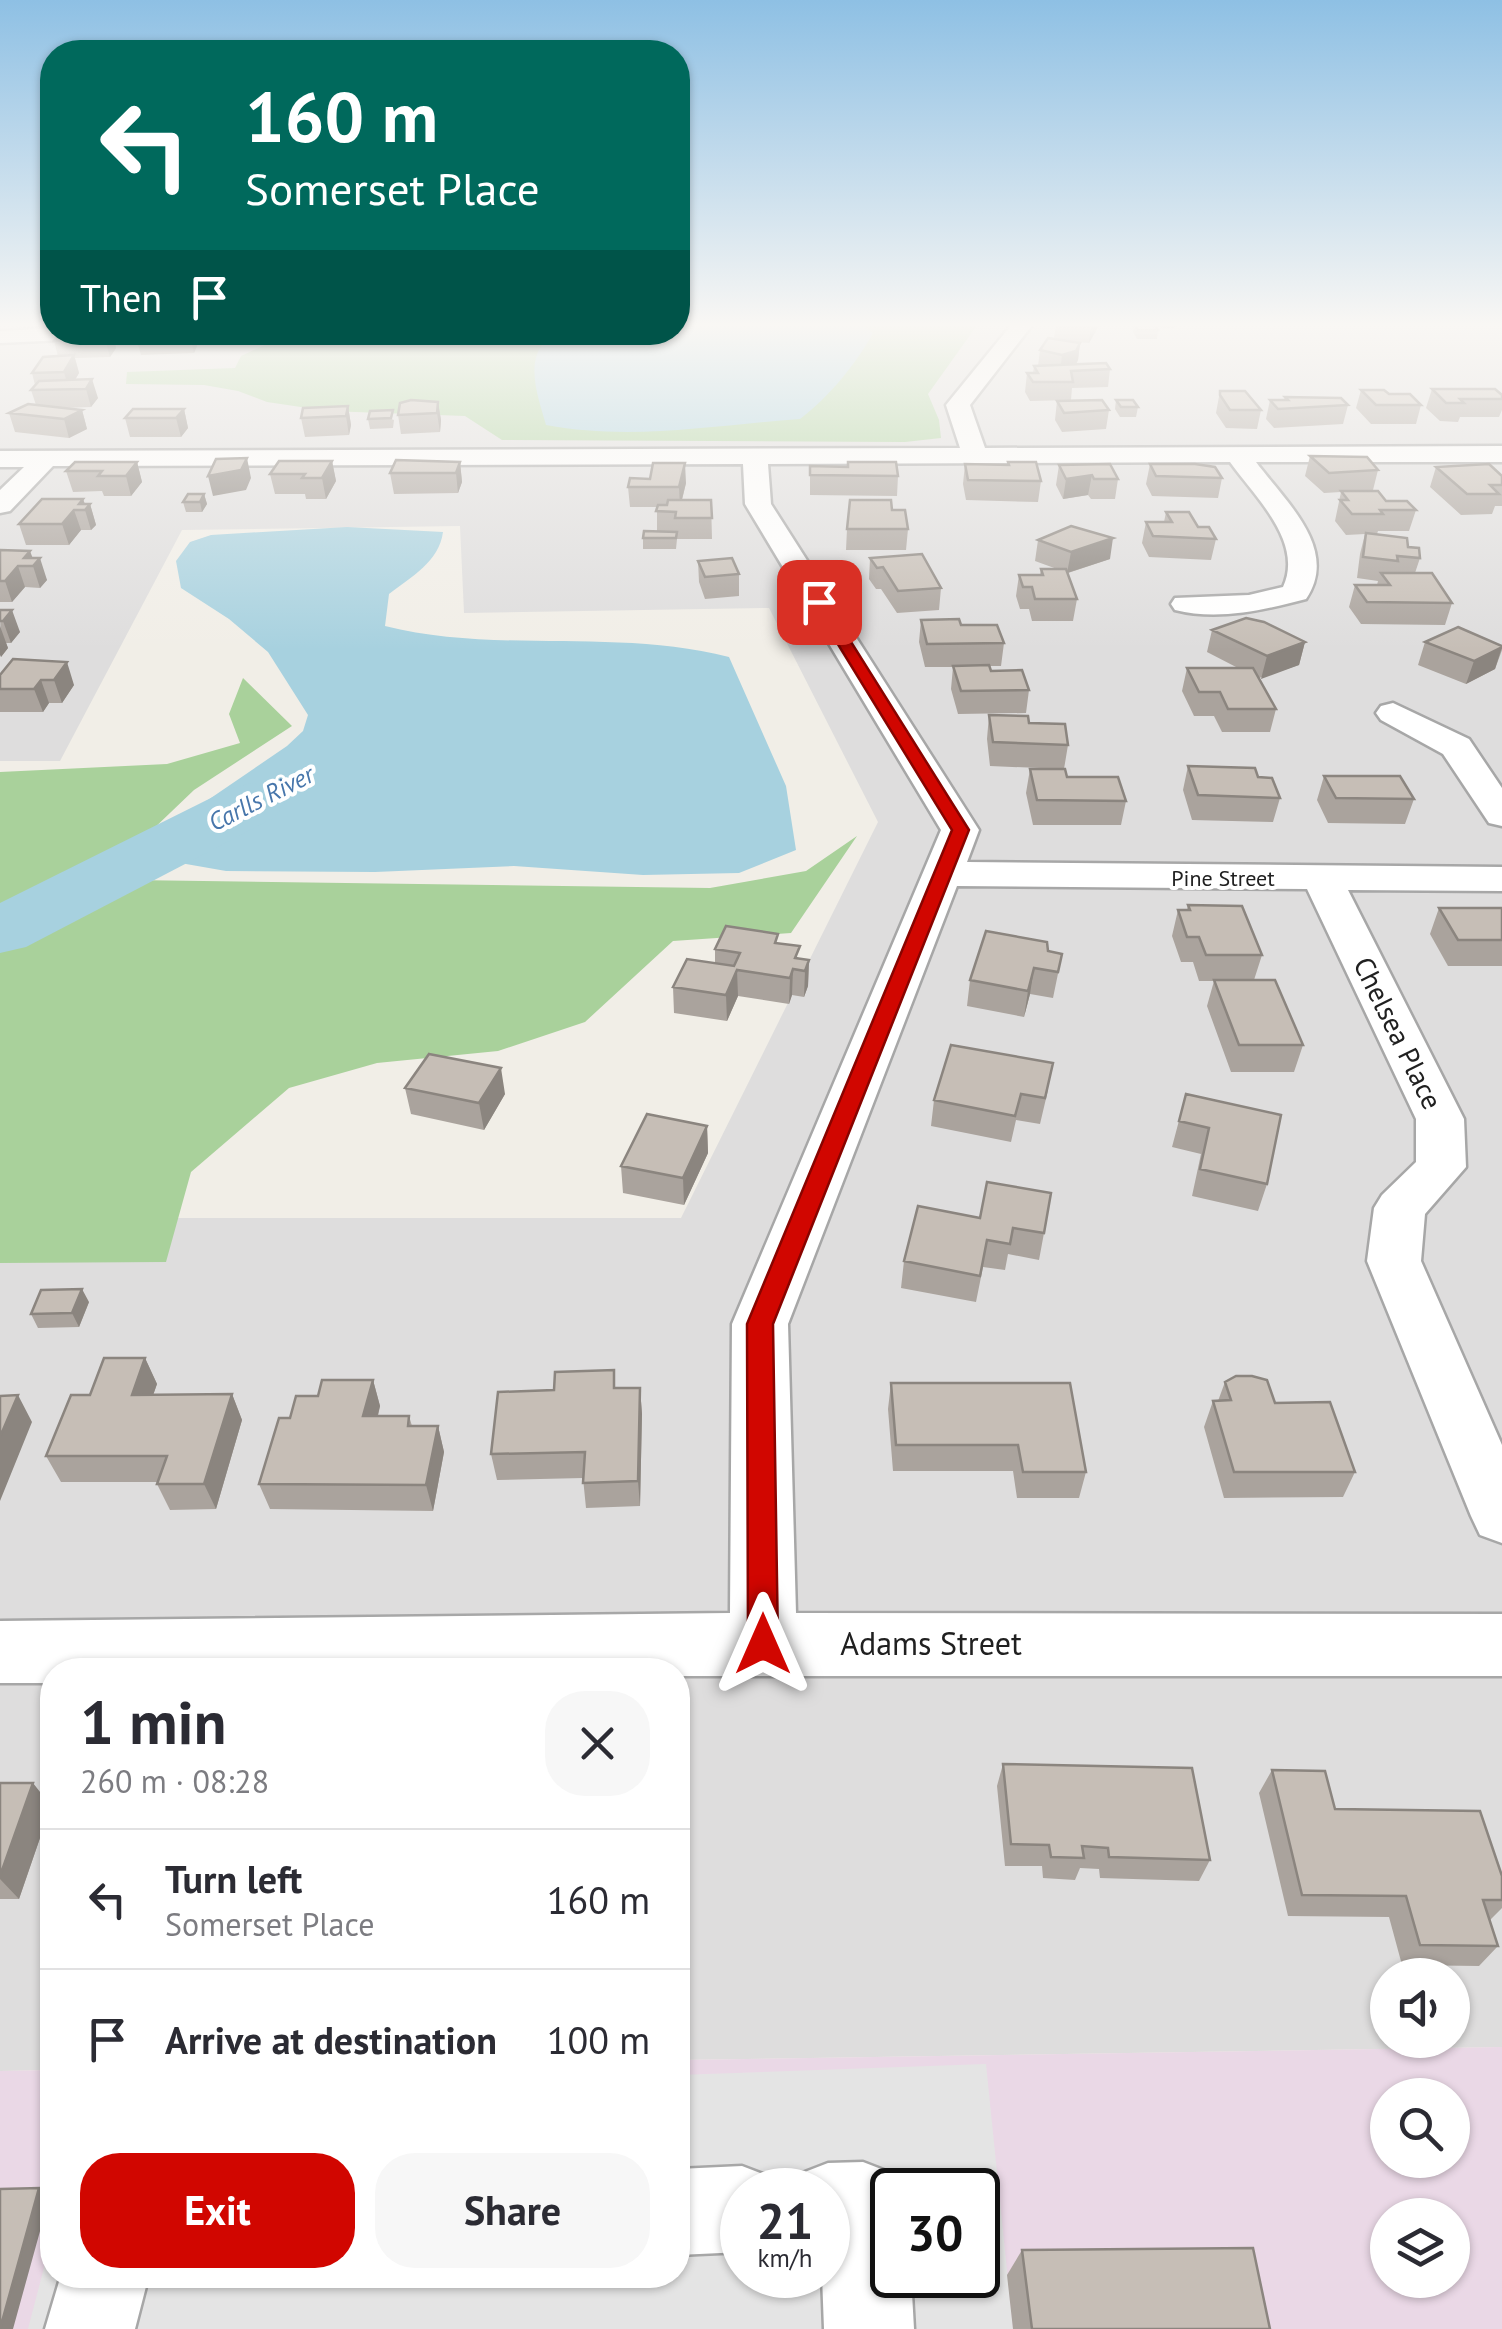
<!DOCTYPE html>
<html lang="en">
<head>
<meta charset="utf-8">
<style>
  :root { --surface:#fff; --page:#f7f7f7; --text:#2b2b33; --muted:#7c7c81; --line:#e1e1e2; --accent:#d10600 }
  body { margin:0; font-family:"PT Sans",sans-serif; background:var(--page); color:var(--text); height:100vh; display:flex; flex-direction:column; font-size:38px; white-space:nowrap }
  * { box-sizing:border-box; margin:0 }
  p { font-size:32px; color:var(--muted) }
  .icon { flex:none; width:55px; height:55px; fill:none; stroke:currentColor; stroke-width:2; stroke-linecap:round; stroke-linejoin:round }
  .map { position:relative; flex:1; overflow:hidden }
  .sheet { position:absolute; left:40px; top:1658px; width:650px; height:630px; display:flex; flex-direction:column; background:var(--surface); border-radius:40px; box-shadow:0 2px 8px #0004 }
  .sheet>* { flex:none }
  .guide { position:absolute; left:40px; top:40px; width:650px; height:305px; border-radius:40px; box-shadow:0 2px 8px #0004; background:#00695c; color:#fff; overflow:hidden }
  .buttons { position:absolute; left:1370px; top:1958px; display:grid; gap:20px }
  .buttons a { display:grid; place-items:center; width:100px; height:100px; border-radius:50%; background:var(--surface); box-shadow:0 2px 8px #0004; font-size:50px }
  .speed { position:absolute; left:720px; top:2168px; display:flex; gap:20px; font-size:50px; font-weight:700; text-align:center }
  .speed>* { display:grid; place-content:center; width:130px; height:130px; border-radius:50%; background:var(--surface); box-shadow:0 2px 8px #0004; line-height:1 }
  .speed small { font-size:25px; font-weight:400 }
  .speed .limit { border:5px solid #111; border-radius:15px; background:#fff; color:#111 }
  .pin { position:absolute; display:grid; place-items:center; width:85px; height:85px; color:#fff; margin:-42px; border-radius:20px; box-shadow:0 5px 15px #0006 }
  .me { position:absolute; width:110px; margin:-55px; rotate:0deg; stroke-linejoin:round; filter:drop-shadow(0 0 8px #0008) }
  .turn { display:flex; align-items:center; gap:35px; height:210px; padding:0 40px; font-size:45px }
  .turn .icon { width:130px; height:130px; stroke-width:2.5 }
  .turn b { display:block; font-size:70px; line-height:85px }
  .then { display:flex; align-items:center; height:95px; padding:0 40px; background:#0003; gap:20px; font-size:38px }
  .round { display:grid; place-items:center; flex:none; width:105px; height:105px; border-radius:40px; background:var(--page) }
  .head { display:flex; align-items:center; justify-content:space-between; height:170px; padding:0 40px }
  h1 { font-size:60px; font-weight:600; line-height:75px }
  .primary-button { display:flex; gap:20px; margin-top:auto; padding:20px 40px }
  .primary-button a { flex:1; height:115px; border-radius:40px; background:var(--accent); color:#fff; font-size:40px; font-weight:600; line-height:115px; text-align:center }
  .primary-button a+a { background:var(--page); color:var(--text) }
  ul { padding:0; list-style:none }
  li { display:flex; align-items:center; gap:30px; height:140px; padding:0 40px; border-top:2px solid var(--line) }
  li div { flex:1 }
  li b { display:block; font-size:38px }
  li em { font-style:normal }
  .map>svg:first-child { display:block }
</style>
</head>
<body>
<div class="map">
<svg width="1502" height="2329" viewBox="0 0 1502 2329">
  <rect width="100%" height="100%" fill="#f1eee7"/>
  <path fill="#dedddd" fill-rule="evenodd" d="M0 324H52V332H678V324H1502V2047L678 2060V1670H52V2070L0 2071V1218H681L878 822 769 608 464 613 460 526 182 530 60 761H0ZM1388 1975H1452V2040H1388Z"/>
  <path fill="#ead8e6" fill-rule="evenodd" d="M1502 2047V2329H0V2071L52 2070V2275H678V2060ZM1388 2095H1452V2160H1388ZM742 2190H828V2275H742ZM892 2190H978V2275H892ZM1388 2215H1452V2280H1388Z"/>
  <path fill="#a9d19b" d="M678 324H978L928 394 939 420 941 438 905 442 502 440 465 416 328 411 267 402 238 391 204 385 126 384 127 372 235 368 241 356 291 333 678 332Z
    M243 678 292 726 194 790 125 856 93 872 132 880 710 888 806 871 857 836 791 933 673 941 585 1022 498 1051 377 1063 289 1088 191 1172 166 1262 0 1263V772L167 764 240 743 229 714Z"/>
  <path fill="#e4e4e4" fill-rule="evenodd" d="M986 2064 1013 2329H28L52 2237V2275H678V2075ZM742 2190H828V2275H742ZM892 2190H978V2275H892Z"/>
  <path fill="#a7d1df" d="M720 324H861L873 333C856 364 829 397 800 419 714 425 632 441 546 425 540 403 527 370 540 348 554 323 650 332 678 332V326Z
    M347 527 443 532C439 562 412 576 389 594L385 626C495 654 614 628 729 657L786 786 796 850 739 873 643 875 514 866 375 872 226 871 146 857 161 832 287 746 303 731 308 715 268 652 229 619 181 588 176 561 190 542 211 535Z"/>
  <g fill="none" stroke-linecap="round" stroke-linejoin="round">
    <path fill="#a7d1df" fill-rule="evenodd" d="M252 783 275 789 285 803 275 817 26 947 0 953V903L229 789Z"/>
    <defs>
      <path id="minor" d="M1012 324H1033L970 405 985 448 1502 446V462H1256C1285 501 1340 549 1306 599 1264 610 1218 621 1175 610L1171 604 1175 598 1249 595 1283 587C1304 542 1255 497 1230 462L768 464 771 504 979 830 967 862 1502 867V891L1348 890 1464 1119 1466 1167 1425 1214 1421 1261 1502 1445V1543L1480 1535 1471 1516 1367 1261 1374 1208 1382 1195 1416 1162V1119L1307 889 957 886 788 1324 796 1613 1502 1614V1676H678V1670H52V1683H0V1621L730 1613 732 1324 941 830 745 504 743 464 53 466 10 511 0 513V490L24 467H0V451L960 448 946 405Z
        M52 328V332H116L106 338 0 343V331Z
        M1393 703 1469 739 1502 788V826L1489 823 1443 754 1381 720 1376 713 1381 706Z
        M863 2162 894 2174 900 2190H892V2275H911L914 2329H824L822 2275H828V2190H791L797 2175 828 2163Z
        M742 2166 773 2178 777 2190H742V2252L678 2255V2169Z
        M61 2275H149L135 2329H45Z"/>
    </defs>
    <use href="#minor" stroke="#a7a7a7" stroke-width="5"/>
    <use href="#minor" fill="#fff" fill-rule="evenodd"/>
  </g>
  <path fill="#aaa39d" d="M1056 324H1100L1089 343 1065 341 1080 343 1078 360 1076 365 1110 369 1108 387 1072 388 1071 400 1030 401 1025 392 1027 373H1033L1034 366H1038L1040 350 1054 339Z
    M1134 324H1176L1175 329 1157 327 1158 330 1157 339H1137L1133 332Z
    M112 332 116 348 110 357 75 358 79 373 75 380 98 398 91 407 64 408 82 410 87 429 69 438 15 432 9 413 36 405 31 390 35 385 32 373 58 356 54 341 60 333Z
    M194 332 197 346 194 353 141 355 136 338Z
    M1432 389 1502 395V410L1499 417H1460L1458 422 1440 421 1426 408Z
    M1361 390 1389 394 1421 405 1416 424H1371L1356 408Z
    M1220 391 1261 410 1257 429 1226 428 1216 413Z
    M1285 397 1348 405 1343 424 1274 428 1266 419 1270 400H1284Z
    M1116 400 1138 407 1136 417H1120L1115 409Z
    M1057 401 1109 410 1106 429 1062 432 1055 420Z
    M438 402 441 420 440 432 401 434 398 415Z
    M348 406 351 425 349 435 305 437 301 418Z
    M184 409 188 428 181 437H130L125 418Z
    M370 411 394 420 393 428 370 429 368 419Z
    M1310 456 1378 470 1373 490 1350 491 1416 510 1409 531H1378L1377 534 1408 547 1420 558 1415 573 1452 603 1445 625 1361 624 1349 607 1355 585H1377L1378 581 1357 578 1360 554 1365 534 1346 535 1335 521 1341 492 1324 493 1305 476Z
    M332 461 336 481 326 499H306L305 494H275L270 474Z
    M137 462 142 482 131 496H104L102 491 73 492 66 471Z
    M460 462 462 482 458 493 394 494 390 473Z
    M1008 462 1041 481 1038 502 966 500 963 484 965 464 1008 465Z
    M1150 464 1222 478 1218 498 1152 496 1146 484Z
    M1059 465 1118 479 1115 499H1091L1088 495 1063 499 1056 485Z
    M810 466 898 476 897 496 810 495Z
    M1436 467 1502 476V506H1495L1492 514 1461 515 1430 487Z
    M686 483 682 500H711L712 539H677L676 549H643V538L657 531V507H630L628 487Z
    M204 494 207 504 202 512H186L183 502Z
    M83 499 85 504H90L96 525 91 530H81L69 545H26L19 524Z
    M892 510 908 529 906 550H846L847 529Z
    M1166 512 1198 527 1216 539 1211 560 1149 557 1142 543 1146 522H1164Z
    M1038 540 1110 559 1068 573 1077 599 1073 621H1032L1029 609H1020L1016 596 1019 575H1040L1041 569H1057L1035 561Z
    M0 550 33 558 47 580 40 588 25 587 12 602H0Z
    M870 558 941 588 939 610 897 613 881 589H876L869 579Z
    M698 561 739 574V596L705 599 699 582Z
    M0 610 20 632 11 643H6L8 648 1 657Z
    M921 620 961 625 1004 643 1001 666H990L991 671 1029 690 1026 713 958 714 951 689 953 667H925L919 642Z
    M1212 630 1305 642 1299 665 1259 678 1276 709 1270 732H1222L1214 716H1194L1182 691 1187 668H1238L1207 652Z
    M1425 642 1502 646V650L1495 669 1466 684 1418 665Z
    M13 659 74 685 62 703H49L43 712H0V675Z
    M989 715 1029 723 1068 745 1064 769 990 766 987 739Z
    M1188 766 1258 777 1280 798 1273 822 1192 820 1183 790Z
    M1030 769 1067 777 1126 801 1121 825H1033L1026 793Z
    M1324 776 1414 799 1405 824 1328 823 1317 800Z
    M1188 905 1262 955 1254 980 1303 1045 1294 1072H1231L1207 1006 1214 981H1199L1193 962H1181L1172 936 1178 910H1187Z
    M1439 908H1502V966H1448L1430 934Z
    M778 943 800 959 809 960 808 986 804 997 792 995 789 1004 738 996 727 1021 674 1013 673 987 715 964V949Z
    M1048 951 1062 954 1053 998 1030 994 1024 1017 967 1006 970 980Z
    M405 1088 505 1094 484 1130 411 1114Z
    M1048 1090 1040 1124 1016 1120 1011 1142 931 1126 934 1100Z
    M1186 1094 1267 1184 1258 1211 1192 1196 1201 1154 1172 1147Z
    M707 1126 708 1153 684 1205 623 1193 621 1166Z
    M918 1206 1044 1233 1039 1260 1008 1254 1005 1270 983 1267 976 1302 901 1288 904 1261Z
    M89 1302 79 1327 38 1328 31 1314Z
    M145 1358 157 1384 153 1395 232 1394 242 1420 216 1509 170 1510 157 1484 158 1482H61L46 1456 90 1395Z
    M373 1380 380 1406 378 1416H409L412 1426H438L444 1452 433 1511 270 1509 259 1484 290 1418 318 1396Z
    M1225 1382 1275 1403 1355 1472 1343 1497 1224 1498 1204 1427 1213 1401H1218Z
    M891 1383 1086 1472 1079 1498H1017L1013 1471H893L888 1409Z
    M616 1388H640L642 1414 640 1506 586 1508 583 1478 497 1480 491 1454Z
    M1003 1764 1210 1860 1199 1881 1100 1878 1099 1869 1080 1868 1075 1880 1043 1878 1042 1866H1005L997 1786Z
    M1272 1770 1335 1809 1502 1876V1908L1490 1920 1498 1946 1479 1966 1402 1965 1389 1917 1288 1916 1259 1793Z
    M0 1783 51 1806 19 1899H0Z
    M1022 2250 1270 2329H1013L1007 2275Z"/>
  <path fill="#8b857f" d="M1093 324H1100L1089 343 1091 326Z
    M110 332H112L116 348 110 357 105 339Z
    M191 332H194L197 346 194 353 190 336Z
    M1080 343 1078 360 1073 369 1060 373 1062 355Z
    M74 355 79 373 69 390 64 372Z
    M92 379 98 398 91 407 86 389Z
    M438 402 441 420 440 432 437 413Z
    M348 406 351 425 349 435 346 416Z
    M184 409 188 428 181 437 176 418Z
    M82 410 87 429 69 438 64 419Z
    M247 458 251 478 246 490 213 496 208 476Z
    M332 461 336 481 326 499 322 478Z
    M137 462 142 482 131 496 126 476Z
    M460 462 462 482 458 493 456 473Z
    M685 463 686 483 680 507 679 487Z
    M1092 475 1088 495 1063 499 1066 479Z
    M204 494 207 504 202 512 200 502Z
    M83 499 86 508 90 504 96 525 91 530 85 510 79 504Z
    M74 510 81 530 69 545 62 524Z
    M1113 538 1110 559 1067 573 1071 552Z
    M30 551 35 564 40 558 47 580 40 588 33 566 24 558Z
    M18 566 25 587 12 602 5 581Z
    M12 610 20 632 11 643 3 621Z
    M0 626 8 648 1 657 0 655Z
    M1305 642 1299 665 1261 679 1267 656Z
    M1502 647 1495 669 1466 684 1474 661Z
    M67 662 74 685 62 703 54 680Z
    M41 680 49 703 43 712 34 689Z
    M809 960 808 986 804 997 805 971Z
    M1034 968 1030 994 1024 1017 1028 991Z
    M793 969 792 995 789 1004 790 978Z
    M737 970 738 996 727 1021 726 995Z
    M501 1068 505 1094 484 1130 479 1103Z
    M707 1126 708 1153 684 1205 683 1178Z
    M82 1289 89 1302 79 1327 72 1313Z
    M145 1358 157 1384 144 1421 132 1395Z
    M373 1380 380 1406 371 1442 363 1416Z
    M640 1388 642 1414 640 1506 638 1481Z
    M232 1394 242 1420 216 1509 204 1484Z
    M18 1395 32 1422 0 1501V1437Z
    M438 1426 444 1452 433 1511 426 1485Z
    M33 1783 51 1806 19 1899 0 1879V1876Z
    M39 2188 50 2195 13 2329H0Z"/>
  <path fill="#c6beb6" stroke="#8b857f" stroke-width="2.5" d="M1134 324H1155L1158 330H1138Z
    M110 332 105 339 54 341 60 333Z
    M139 332H191L190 336 136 338Z
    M1048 338 1080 343 1076 351 1062 355 1040 350Z
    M74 355 64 372 32 373 43 357Z
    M1106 363 1110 369 1071 371 1073 382H1033L1027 373H1038L1034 366Z
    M92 379 86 389 31 390 39 381Z
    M1432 389H1495L1502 395V399H1460L1464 403H1446Z
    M1361 390H1384L1389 394H1410L1421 405H1376Z
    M1220 391H1245L1261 410H1230L1220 395Z
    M1285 397 1341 398 1348 405 1278 409 1270 400H1288Z
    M411 400 438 402 437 413 398 415 400 403Z
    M1102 400 1109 410 1064 413 1057 401Z
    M1116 400H1133L1138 407H1121Z
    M28 404 82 410 64 419 9 413Z
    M348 406 346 416 301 418 303 408Z
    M133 409H184L176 418H125Z
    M393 410 391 418 368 419 370 411Z
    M1310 456 1367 457 1378 470 1329 473Z
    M247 458 241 470 208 476 216 459Z
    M396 460 460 462 456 473H390Z
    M279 461H332L322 478H302L305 474H270Z
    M75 462H137L126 476H98L102 471H66Z
    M848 462H896L898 476 810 475V466L848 467Z
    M1008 462H1036L1041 481 968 480 965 464 1009 465Z
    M653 463H685L679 487H628L630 478 650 479Z
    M1110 464 1118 479H1094L1092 475 1066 479 1059 465Z
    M1150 464H1195L1215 467 1222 478 1156 476Z
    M1489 464 1502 476V485H1490L1499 494H1467L1436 467Z
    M1341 491H1378L1386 501H1407L1416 510H1380L1383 514H1352L1340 500H1348Z
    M188 494H204L200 502H183Z
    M42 499H83L79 504H90L85 510H74L62 524H19Z
    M668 500H711L712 518H675L676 512 656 511 658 505H667Z
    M850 500H891L892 510H905L908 529H847Z
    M1166 512H1189L1198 527H1209L1216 539 1153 536 1146 522H1172Z
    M1071 526 1113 538 1071 552 1038 540Z
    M644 531 677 532 676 538H643Z
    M1366 533 1407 538 1408 547 1419 548 1420 558 1397 556 1398 561 1363 557Z
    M0 550 30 551 24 558H40L33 566H18L5 581H0Z
    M922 554 941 588 898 591 883 567 877 568 870 558Z
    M732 558 739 574 705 577 698 561Z
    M1041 569H1066L1077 599H1035L1032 587H1023L1019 575H1043Z
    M1381 573H1432L1452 603 1367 602 1355 585H1390Z
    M0 610H12L3 621H0Z
    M1246 618 1264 622 1305 642 1267 656 1212 630Z
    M959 619 961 625H997L1004 643 927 644 921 620Z
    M1458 627 1502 646V647L1474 661 1425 642Z
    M13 659 67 662 54 680H41L34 689H0V675Z
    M989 665 991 671 1022 670 1029 690 961 691 953 666Z
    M1187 668H1253L1276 709H1228L1220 692H1199Z
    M989 715 1028 716 1029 723 1065 724 1068 745 993 742Z
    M1188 766 1255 768 1258 777 1272 778 1280 798 1198 795Z
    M1030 769H1065L1067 777H1118L1126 801 1037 800Z
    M1324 776H1400L1414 799 1336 798Z
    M1188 905 1242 906 1262 955H1206L1199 937H1187L1178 910H1190Z
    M1439 908H1502V940H1458Z
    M726 926 778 934 775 943 800 946 795 958 809 960 805 971 793 969 790 978 737 970 726 995 673 987 687 959 734 966 740 953 715 949Z
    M986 931 1047 942 1048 951 1062 954 1058 972 1034 968 1028 991 970 980Z
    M1214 980H1275L1303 1045H1239Z
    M951 1045 1053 1063 1045 1098 1021 1094 1015 1116 934 1100Z
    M429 1054 501 1068 479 1103 405 1088Z
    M1186 1094 1281 1115 1267 1184 1200 1169 1209 1128 1179 1121Z
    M647 1114 707 1126 683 1178 621 1166Z
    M987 1182 1051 1193 1044 1233 1013 1228 1010 1244 987 1240 980 1276 904 1261 918 1206 980 1218Z
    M82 1289 72 1313 31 1314 41 1290Z
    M104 1358H145L132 1395 232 1394 204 1484H157L167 1456H46L71 1395H90Z
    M614 1370V1388H640L638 1481 583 1483 585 1452 491 1454 498 1392 554 1390 555 1372Z
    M1236 1376H1252L1267 1380 1275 1403 1330 1402 1355 1472H1234L1213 1401 1231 1400 1225 1382Z
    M322 1380H373L363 1416H409L408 1426H438L426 1485 259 1484 279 1418H290L296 1396H318Z
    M891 1383H1070L1086 1472H1023L1018 1445H896Z
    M18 1395 0 1437V1396Z
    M1003 1764 1192 1768 1210 1860 1109 1857 1108 1848 1082 1846 1084 1858 1051 1857 1049 1845 1011 1844Z
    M1272 1770 1325 1771 1335 1809 1480 1811 1502 1876V1900H1483L1498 1946 1420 1945 1406 1896 1302 1895Z
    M0 1783H33L0 1876Z
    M39 2188 0 2329V2189Z
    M1253 2248 1270 2329H1032L1022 2250Z"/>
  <linearGradient id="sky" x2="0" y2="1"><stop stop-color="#8ec0e4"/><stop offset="0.5" stop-color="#f9f7f4"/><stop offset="1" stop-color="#f9f7f4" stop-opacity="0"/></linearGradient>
  <rect width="1502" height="650" fill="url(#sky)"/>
  <path fill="#d10600" stroke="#880400" stroke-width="2.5" d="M814 599 826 602 969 830 773 1324 778 1644 774 1654 763 1658 752 1654 748 1644 747 1324 952 830 812 602Z"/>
  <g text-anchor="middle" stroke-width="8" stroke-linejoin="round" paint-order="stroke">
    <g font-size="22" fill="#202020" stroke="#fff">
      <text x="1223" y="886">Pine Street</text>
    </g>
    <g font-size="25" font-style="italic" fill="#4776ab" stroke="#fff">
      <text transform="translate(261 798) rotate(-27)" y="9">Carlls River</text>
    </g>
    <g font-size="28" fill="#202020" stroke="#fff">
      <text transform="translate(1398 1033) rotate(64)" y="10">Chelsea Place</text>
    </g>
    <g font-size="32" fill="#202020" stroke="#fff">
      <text x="931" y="1655">Adams Street</text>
    </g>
  </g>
</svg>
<div class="buttons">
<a><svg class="icon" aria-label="sound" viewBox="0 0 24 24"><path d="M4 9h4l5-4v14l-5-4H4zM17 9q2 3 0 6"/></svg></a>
<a><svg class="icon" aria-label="search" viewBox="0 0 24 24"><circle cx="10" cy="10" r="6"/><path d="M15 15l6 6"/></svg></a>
<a><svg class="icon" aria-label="layers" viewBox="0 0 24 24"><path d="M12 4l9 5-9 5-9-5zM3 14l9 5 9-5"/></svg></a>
</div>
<div class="speed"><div>21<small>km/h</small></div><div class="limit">30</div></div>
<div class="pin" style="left:819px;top:602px;background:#d93025"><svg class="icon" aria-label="arrive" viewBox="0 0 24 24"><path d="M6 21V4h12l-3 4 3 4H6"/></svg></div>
<svg class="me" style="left:763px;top:1644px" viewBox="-20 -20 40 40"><path d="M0-17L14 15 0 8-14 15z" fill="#d10600" stroke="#fff" stroke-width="4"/></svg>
<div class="guide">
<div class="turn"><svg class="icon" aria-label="left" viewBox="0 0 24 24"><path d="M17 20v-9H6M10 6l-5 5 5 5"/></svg><div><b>160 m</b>Somerset Place</div></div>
<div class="then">Then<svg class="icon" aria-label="arrive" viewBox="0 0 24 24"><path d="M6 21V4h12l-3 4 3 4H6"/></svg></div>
</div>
<section class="sheet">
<div class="head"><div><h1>1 min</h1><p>260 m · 08:28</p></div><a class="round"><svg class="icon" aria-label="close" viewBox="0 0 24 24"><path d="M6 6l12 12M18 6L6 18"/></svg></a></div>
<ul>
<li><svg class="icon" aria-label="left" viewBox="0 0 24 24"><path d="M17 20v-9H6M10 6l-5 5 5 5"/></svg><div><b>Turn left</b><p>Somerset Place</p></div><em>160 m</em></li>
<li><svg class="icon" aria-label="arrive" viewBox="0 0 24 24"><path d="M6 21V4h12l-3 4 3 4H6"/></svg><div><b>Arrive at destination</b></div><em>100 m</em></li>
</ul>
<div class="primary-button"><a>Exit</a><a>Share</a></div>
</section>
</div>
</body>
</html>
